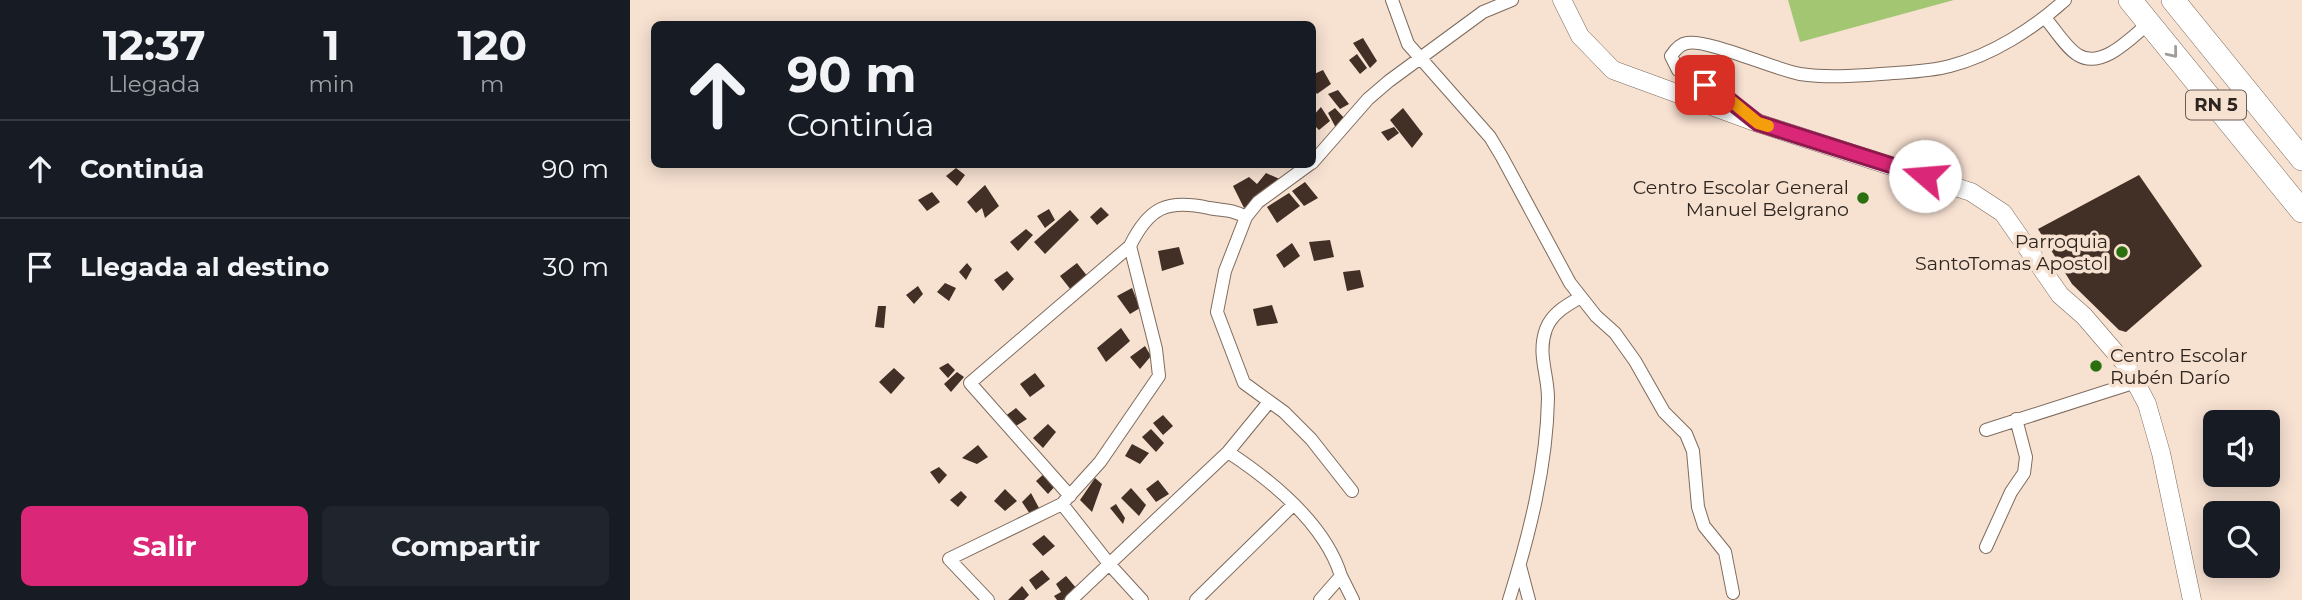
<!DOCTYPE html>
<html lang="es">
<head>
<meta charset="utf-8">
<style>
  :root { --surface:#171b24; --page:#20242c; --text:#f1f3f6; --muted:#9ea1a6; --line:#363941; --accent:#db2777 }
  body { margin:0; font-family:Montserrat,sans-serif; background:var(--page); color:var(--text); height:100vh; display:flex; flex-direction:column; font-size:26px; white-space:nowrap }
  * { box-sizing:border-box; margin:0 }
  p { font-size:23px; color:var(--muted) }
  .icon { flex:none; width:38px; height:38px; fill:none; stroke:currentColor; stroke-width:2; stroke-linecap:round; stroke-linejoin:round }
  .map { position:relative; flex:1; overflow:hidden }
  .side { display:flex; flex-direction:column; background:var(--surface); width:630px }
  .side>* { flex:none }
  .top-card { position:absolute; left:21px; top:21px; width:665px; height:147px; border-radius:10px; box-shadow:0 4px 18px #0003; background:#171b24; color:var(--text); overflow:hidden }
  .fabs { position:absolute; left:1573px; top:410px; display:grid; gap:14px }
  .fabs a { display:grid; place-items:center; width:77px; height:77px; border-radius:10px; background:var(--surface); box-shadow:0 4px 18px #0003; font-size:35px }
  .pin { position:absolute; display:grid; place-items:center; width:60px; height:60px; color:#fff; margin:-30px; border-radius:14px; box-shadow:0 4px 10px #0006 }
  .me { position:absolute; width:77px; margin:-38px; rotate:288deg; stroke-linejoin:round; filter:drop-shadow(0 0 5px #0008) }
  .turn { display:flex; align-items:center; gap:24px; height:147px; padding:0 21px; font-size:32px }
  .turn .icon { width:91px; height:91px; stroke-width:2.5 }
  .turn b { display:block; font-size:49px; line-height:60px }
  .eta { display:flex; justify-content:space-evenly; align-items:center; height:119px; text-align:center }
  .eta b { font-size:42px; font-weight:700; line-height:49px }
  .primary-button { display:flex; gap:14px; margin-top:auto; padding:14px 21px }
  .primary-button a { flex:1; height:80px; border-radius:10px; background:var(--accent); color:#fff; font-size:28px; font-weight:700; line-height:80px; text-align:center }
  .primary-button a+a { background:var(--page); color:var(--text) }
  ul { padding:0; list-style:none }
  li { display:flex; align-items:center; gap:21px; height:98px; padding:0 21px; border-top:2px solid var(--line) }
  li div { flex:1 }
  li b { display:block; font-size:26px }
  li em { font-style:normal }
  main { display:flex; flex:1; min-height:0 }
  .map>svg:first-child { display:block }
</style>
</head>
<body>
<main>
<section class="side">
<div class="eta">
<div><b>12:37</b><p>Llegada</p></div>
<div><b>1</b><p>min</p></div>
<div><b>120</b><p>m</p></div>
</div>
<ul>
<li><svg class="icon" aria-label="ahead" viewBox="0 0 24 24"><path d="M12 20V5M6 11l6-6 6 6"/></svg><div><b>Continúa</b></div><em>90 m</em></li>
<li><svg class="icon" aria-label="arrive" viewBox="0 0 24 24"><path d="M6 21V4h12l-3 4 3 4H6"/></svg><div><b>Llegada al destino</b></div><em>30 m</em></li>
</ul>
<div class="primary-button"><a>Salir</a><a>Compartir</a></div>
</section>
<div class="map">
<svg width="1672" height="600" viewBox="0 0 1672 600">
  <rect width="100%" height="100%" fill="#f7e1d1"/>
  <path fill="#a3c673" d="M1158 0H1324L1170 42Z"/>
  <path fill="#422f26" d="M733 38 747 61 740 68 723 43Z
    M727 54 737 68 730 74 719 60Z
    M693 70 701 84 687 94 682 87V75Z
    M708 90 719 104 710 109 698 94Z
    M691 107 700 121 689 130 682 123V117Z
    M705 108 715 119 707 130 698 113Z
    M773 108 793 134 782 148 760 120Z
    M764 127 769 133 758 141 751 132Z
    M326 168 335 175 327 186 316 176Z
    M636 173 652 180 614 208 603 186 619 177 627 184Z
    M1509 175 1572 266 1496 332 1489 330 1442 284 1408 229Z
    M675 182 688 198 674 206 662 191Z
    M355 185 369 206 355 218 352 208 346 213 337 202Z
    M302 192 310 202 297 211 288 200Z
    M659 193 670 206 647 223 637 207Z
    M471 207 479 215 467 225 460 217Z
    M419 209 425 220 415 228 407 216Z
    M440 210 449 220 415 254 404 242Z
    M396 229 403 235 388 251 380 242Z
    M700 240 704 257 684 261 679 242Z
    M662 243 670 256 654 268 646 255Z
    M549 247 554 264 532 271 528 251Z
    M337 263 342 269 336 280 329 272Z
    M447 263 458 277 441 290 430 276Z
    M730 270 734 287 717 291 713 272Z
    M377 271 384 279 373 291 364 280Z
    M315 283 326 288 319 301 307 292Z
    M288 286 293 294 284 304 276 295Z
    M502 288 510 308 500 314 487 296Z
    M642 305 648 323 627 326 623 309Z
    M248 306H256L254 328 245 327Z
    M491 328 500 341 476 362 467 348Z
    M515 346 521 356 510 369 500 357Z
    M318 363 325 370 318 378 309 368Z
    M264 368 275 378 261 394 249 382Z
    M327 372 334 377 321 392 314 384Z
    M405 373 415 386 400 397 390 384Z
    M386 408 397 419 383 428 374 417Z
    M533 415 543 426 533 435 523 423Z
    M418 424 426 432 413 448 403 438Z
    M521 429 534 443 526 452 512 437Z
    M502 444 519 453 510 464 495 456Z
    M348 445 358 457 347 464 332 458Z
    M309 467 317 475 309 484 300 472Z
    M416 472 427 484 418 494 406 481Z
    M465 478 472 484 462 512 450 500Z
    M528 480 539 494 526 502 516 489Z
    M501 488 516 505 509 516 491 498Z
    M375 489 387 501 375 511 364 501Z
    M331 491 337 497 328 507 320 500Z
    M401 493 409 508 400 514 392 502Z
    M486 504 495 518 493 524 480 508Z
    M414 535 425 546 413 556 402 544Z
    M412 570 420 579 406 590 399 580Z
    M436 576 447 589 433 600H427L424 596 431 592 426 584Z
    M392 586 399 595 394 600H378Z"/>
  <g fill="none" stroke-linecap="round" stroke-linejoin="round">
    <defs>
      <path id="street" d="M762 0 778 44 860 137 872 157 940 283 966 316 985 333 1005 361 1034 412 1056 434 1063 451 1068 507 1074 526 1095 552 1103 593
        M1415 18C1425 29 1436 48 1448 55 1472 70 1502 37 1519 23
        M1120 116 1094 96 1048 70 1041 56C1045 50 1050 44 1057 43 1078 39 1143 69 1170 74 1197 78 1224 76 1251 74 1273 72 1298 72 1320 66 1362 55 1403 29 1435 0
        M682 163 738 99 759 81 853 12 882 0
        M680 164 628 202 616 217 595 271 587 312 614 383 654 412 681 439 722 491
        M1356 430 1506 382
        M598 452C642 481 695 524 711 576L690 600
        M440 496 340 383 500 246
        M1356 547 1381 492 1394 473 1396 457 1386 419
        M890 566 899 600
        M711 576 723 600
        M358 600 319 559 432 504
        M441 600 598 452 639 402
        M512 600 480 565 432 504 470 462 529 376 526 349 500 246C519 207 537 199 579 208 595 211 601 209 616 217
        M566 600 663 505
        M879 600C899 536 917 466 918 398 918 374 907 354 916 329 922 313 937 305 951 297"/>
      <path id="secondary" d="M932 0 950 36 983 70 1128 123 1341 192 1373 213 1430 295 1454 316 1497 366 1517 404 1531 453 1562 600"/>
      <path id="highway" d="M1500 0 1672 211
        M1543 0 1672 159"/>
    </defs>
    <use href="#street" stroke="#7e6b5d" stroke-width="14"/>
    <use href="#secondary" stroke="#7e6b5d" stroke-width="19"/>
    <use href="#highway" stroke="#7e6b5d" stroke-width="24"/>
    <use href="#street" stroke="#fff" stroke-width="12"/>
    <use href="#secondary" stroke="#fff" stroke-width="18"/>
    <use href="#highway" stroke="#fff" stroke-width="23"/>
  </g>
  <defs><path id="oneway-chevron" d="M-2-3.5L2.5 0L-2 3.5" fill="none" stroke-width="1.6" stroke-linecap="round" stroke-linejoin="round" transform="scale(1.75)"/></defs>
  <use stroke="#a09d9a" href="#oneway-chevron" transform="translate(1543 53) rotate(51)"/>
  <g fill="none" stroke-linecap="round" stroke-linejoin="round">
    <defs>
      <path id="route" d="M1075 85 1094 96 1128 123 1295 176"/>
    </defs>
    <use href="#route" stroke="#8e194d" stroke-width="18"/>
    <use href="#route" stroke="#db2777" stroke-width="12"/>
    <path stroke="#f59e0b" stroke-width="12" d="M1099 99 1128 123 1138 126"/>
  </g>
  <g fill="#2a700f" stroke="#f7e1d1" stroke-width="2.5">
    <circle cx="1233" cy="198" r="7"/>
    <circle cx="1492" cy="252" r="7"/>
    <circle cx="1466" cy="366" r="7"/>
  </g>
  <g text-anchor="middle" stroke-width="7" stroke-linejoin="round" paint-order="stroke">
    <rect fill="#f7e1d1" stroke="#6a5d54" stroke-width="2" x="1556" y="90.5" width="60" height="29" rx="5"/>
    <g font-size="18" font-weight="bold" fill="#2d251f">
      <text x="1586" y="111">RN 5</text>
    </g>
    <g font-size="19" fill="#2d251f" stroke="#f7e1d1" text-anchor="end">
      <text x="1219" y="194">Centro Escolar General<tspan x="1219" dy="22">Manuel Belgrano</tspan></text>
      <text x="1478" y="248">Parroquia<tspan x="1478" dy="22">SantoTomas Apostol</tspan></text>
      <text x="1480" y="362" text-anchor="start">Centro Escolar<tspan x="1480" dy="22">Rubén Darío</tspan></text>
    </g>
  </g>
</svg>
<div class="fabs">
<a><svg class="icon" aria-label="sound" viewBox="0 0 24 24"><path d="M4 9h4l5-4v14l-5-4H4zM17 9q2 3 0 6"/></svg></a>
<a><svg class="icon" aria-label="search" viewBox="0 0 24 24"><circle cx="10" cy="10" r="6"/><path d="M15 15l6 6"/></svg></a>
</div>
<div class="pin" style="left:1075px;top:85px;background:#d93025"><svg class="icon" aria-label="arrive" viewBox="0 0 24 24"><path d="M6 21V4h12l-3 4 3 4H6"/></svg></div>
<svg class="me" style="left:1295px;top:176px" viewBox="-20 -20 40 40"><circle r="19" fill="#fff"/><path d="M0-13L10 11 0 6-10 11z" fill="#db2777"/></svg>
<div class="top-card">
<div class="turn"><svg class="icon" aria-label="ahead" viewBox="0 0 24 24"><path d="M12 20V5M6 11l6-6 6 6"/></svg><div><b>90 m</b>Continúa</div></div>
</div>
</div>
</main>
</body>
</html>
